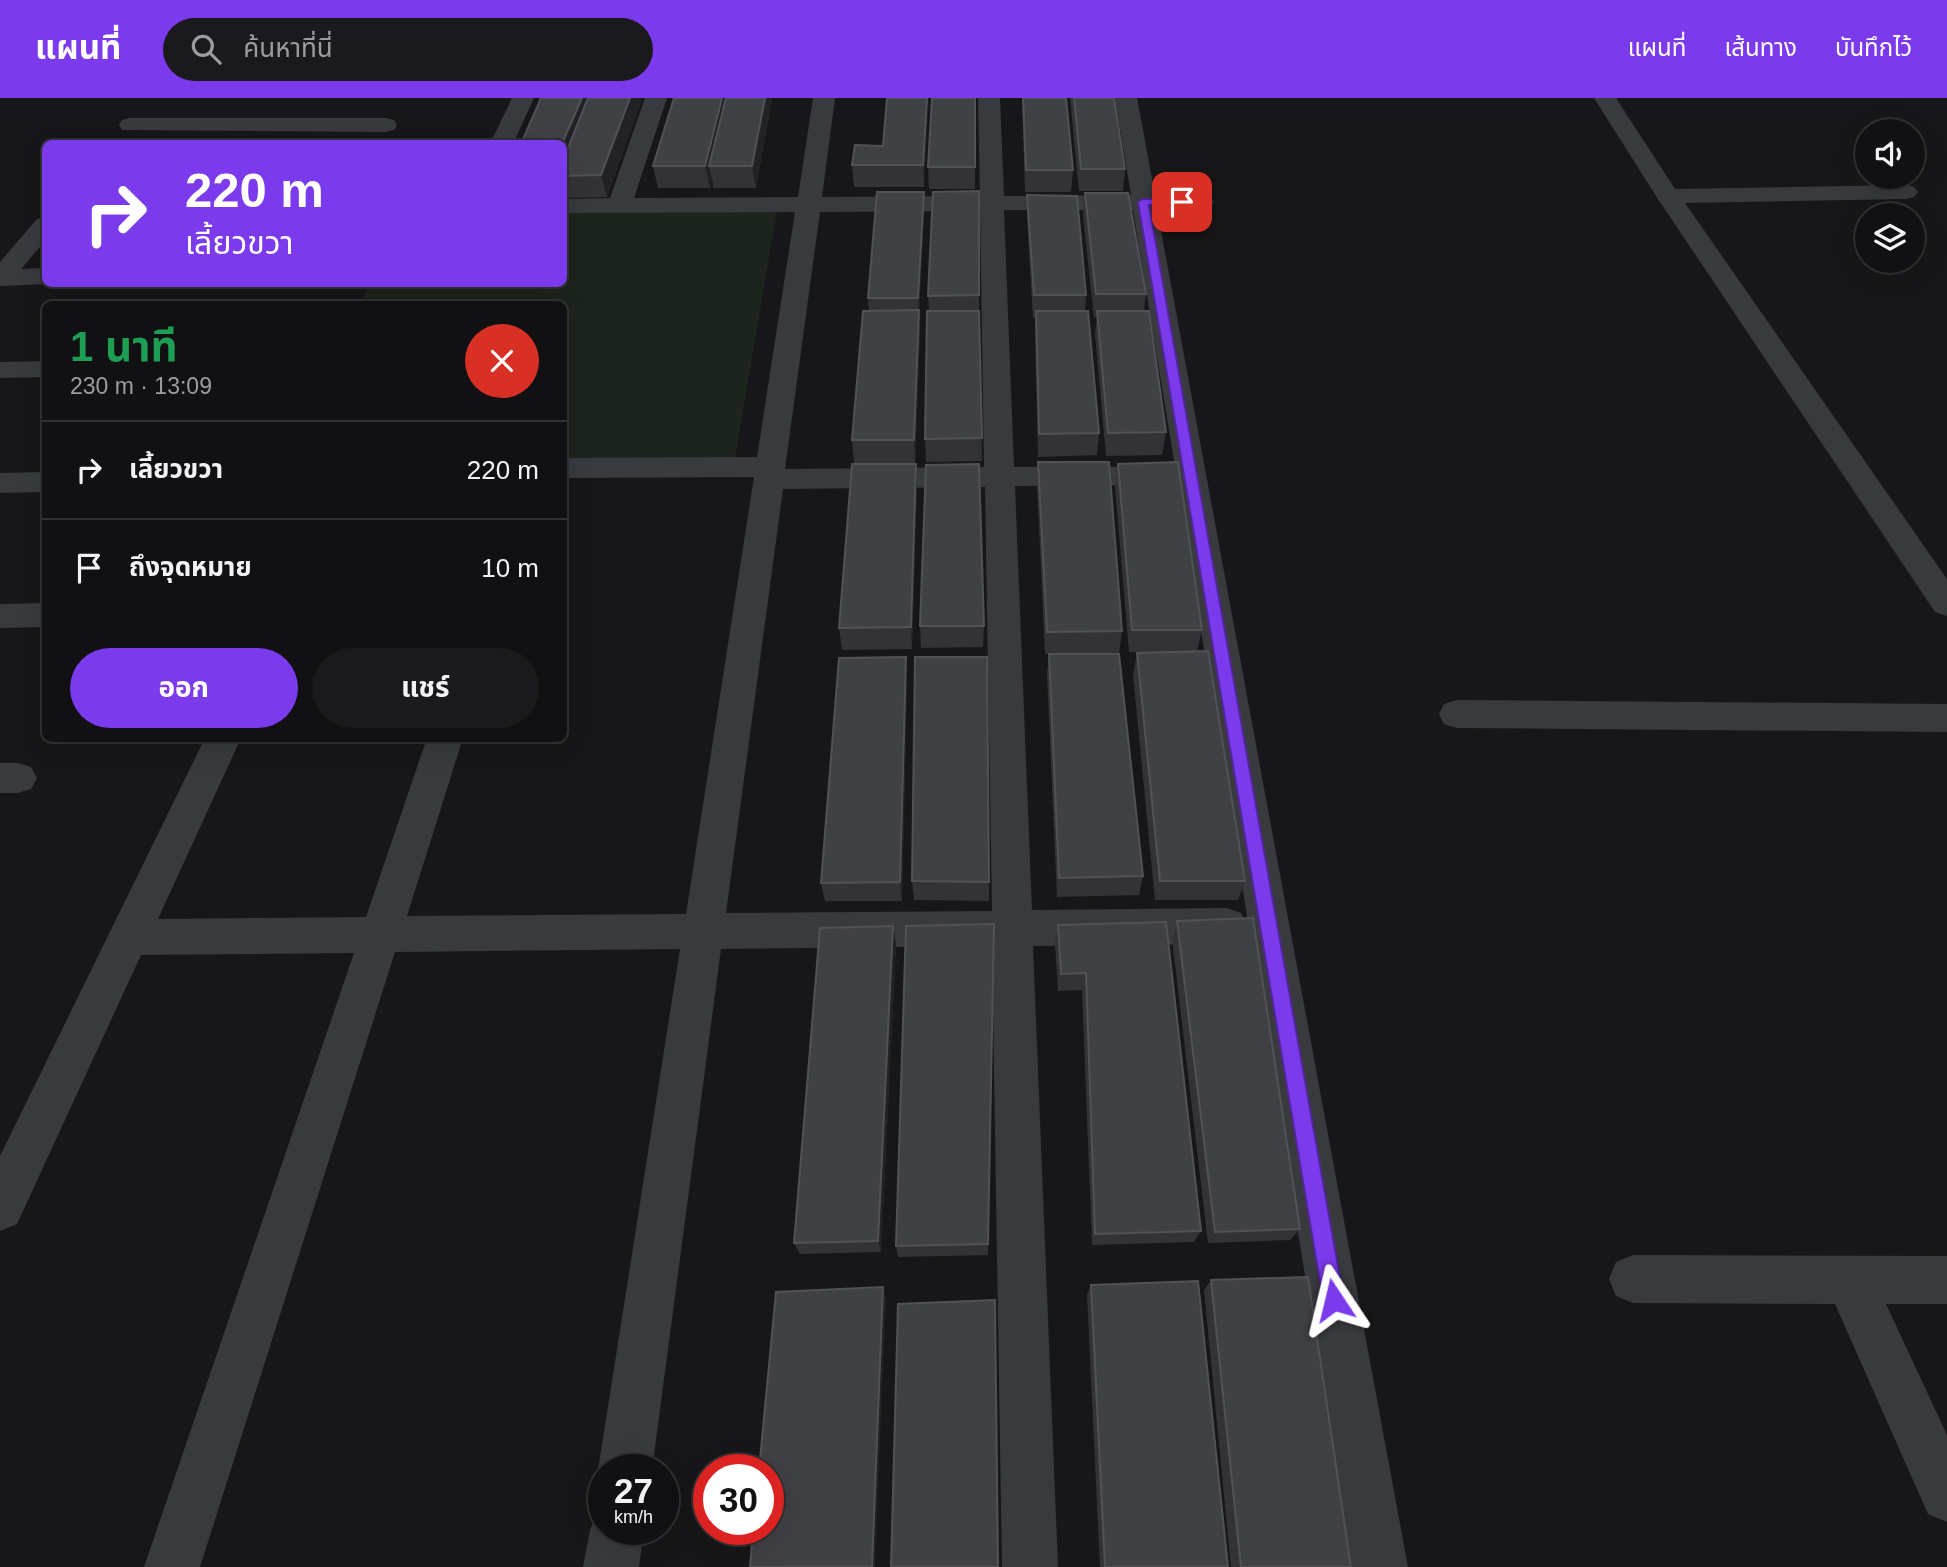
<!DOCTYPE html>
<html lang="th">
<head>
<meta charset="utf-8">
<style>
  :root { --surface:#111113; --page:#1a1a1c; --text:#f1f3f6; --muted:#9c9da0; --line:#303133; --accent:#7c3aed }
  body { margin:0; font-family:Arial,"Noto Sans Thai",sans-serif; background:var(--page); color:var(--text); height:100vh; display:flex; flex-direction:column; font-size:26px; white-space:nowrap }
  * { box-sizing:border-box; margin:0 }
  p { font-size:23px; color:var(--muted) }
  .icon { flex:none; width:38px; height:38px; fill:none; stroke:currentColor; stroke-width:2; stroke-linecap:round; stroke-linejoin:round }
  .map { position:relative; flex:1; overflow:hidden }
  .drawer { position:absolute; left:42px; top:203px; width:525px; height:441px; display:flex; flex-direction:column; background:var(--surface); border-radius:10px; box-shadow:0 7px 28px #0002,0 0 0 2px var(--line) }
  .drawer>* { flex:none }
  .guide { position:absolute; left:42px; top:42px; width:525px; height:147px; border-radius:10px; box-shadow:0 7px 28px #0002,0 0 0 2px var(--line); background:#7c3aed; color:#fff; overflow:hidden }
  .buttons { position:absolute; left:1855px; top:21px; display:grid; gap:14px }
  .buttons a { display:grid; place-items:center; width:70px; height:70px; border-radius:50%; background:var(--surface); box-shadow:0 7px 28px #0002,0 0 0 2px var(--line); font-size:35px }
  .speed { position:absolute; left:588px; top:1356px; display:flex; gap:14px; font-size:35px; font-weight:700; text-align:center }
  .speed>* { display:grid; place-content:center; width:91px; height:91px; border-radius:50%; background:var(--surface); box-shadow:0 7px 28px #0002,0 0 0 2px var(--line); line-height:1 }
  .speed small { font-size:18px; font-weight:400 }
  .speed .limit { border:10px solid #d22; background:#fff; color:#111 }
  .pin { position:absolute; display:grid; place-items:center; width:60px; height:60px; color:#fff; margin:-30px; border-radius:14px; box-shadow:0 4px 10px #0006 }
  .me { position:absolute; width:77px; margin:-38px; rotate:350deg; stroke-linejoin:round; filter:drop-shadow(0 0 5px #0008) }
  .turn { display:flex; align-items:center; gap:24px; height:147px; padding:0 28px; font-size:32px }
  .turn .icon { width:91px; height:91px; stroke-width:2.5 }
  .turn b { display:block; font-size:49px; line-height:60px }
  .round { display:grid; place-items:center; flex:none; width:74px; height:74px; border-radius:37px; background:var(--page) }
  .headline { display:flex; align-items:center; justify-content:space-between; height:119px; padding:0 28px }
  h1 { font-size:42px; font-weight:700; line-height:52px; color:#1e9e55 }
  .action { display:flex; gap:14px; margin-top:auto; padding:14px 28px }
  .action a { flex:1; height:80px; border-radius:42px; background:var(--accent); color:#fff; font-size:28px; font-weight:700; line-height:80px; text-align:center }
  .action a+a { background:var(--page); color:var(--text) }
  ul { padding:0; list-style:none }
  li { display:flex; align-items:center; gap:21px; height:98px; padding:0 28px; border-top:2px solid var(--line) }
  li div { flex:1 }
  li b { display:block; font-size:26px }
  li em { font-style:normal }
  header { display:flex; align-items:center; gap:42px; box-sizing:border-box; height:98px; padding:0 35px; background:var(--accent); color:#fff }
  header strong { font-size:33px }
  nav { display:flex; gap:38px; margin-inline-start:auto; font-size:24px }
  .search { width:490px; height:63px; background:var(--page); display:flex; align-items:center; gap:18px; box-sizing:border-box; padding:0 24px; border-radius:38px; color:var(--muted); font-size:26px }
  .map>svg:first-child { display:block }
</style>
</head>
<body>
<header>
<strong>แผนที่</strong>
<div class="search"><svg class="icon" aria-label="search" viewBox="0 0 24 24"><circle cx="10" cy="10" r="6"/><path d="M15 15l6 6"/></svg>ค้นหาที่นี่</div>
<nav><a>แผนที่</a><a>เส้นทาง</a><a>บันทึกไว้</a></nav>
</header>
<div class="map">
<svg width="1947" height="1469" viewBox="0 0 1947 1469">
  <rect width="100%" height="100%" fill="#171719"/>
  <path fill="#1d241d" d="M777 113 735 360 564 361V206H360L371 186H564V114Z"/>
  <g fill="none" stroke-linecap="round" stroke-linejoin="round">
    <path fill="#383a3e" fill-rule="evenodd" d="M512 0H534L513 46H490Z
      M645 0H667L634 100 798 99 813 0H835L822 99 980 98 978 0H1000L1004 98 1131 97 1115 0H1137L1155 97 1210 99 1214 104 1210 109 1157 111 1408 1469H1352L1177 384 1168 387 1015 388 1032 812 1227 810 1241 815 1247 828 1241 841 1227 846 1033 848 1058 1469H1002L992 848 721 851 652 1372H604V1385L598 1372 680 851 395 854 200 1469H144L354 855 141 857 17 1126 0 1133V1058L205 640H241L158 821 366 819 427 640H463L407 818 686 816 754 379 564 380V360L757 359 795 114 564 115V101L610 100ZM1004 112H1133L1175 369H1014ZM980 113 984 369 785 371 820 114ZM985 389 992 813 726 815 783 391Z
      M1594 0H1616L1675 91 1906 87 1914 89 1918 94 1914 99 1906 101 1685 105 1947 481V518L1935 514 1656 98Z
      M130 20H386L394 22 397 27 394 32 386 34 122 32 119 27 122 22Z
      M46 119V142L21 171 46 170 47 186 0 188V164L37 121Z
      M46 263V279L0 280V264Z
      M46 374V394L0 395V375Z
      M46 505V529L0 530V506Z
      M1457 602 1947 606V634L1457 630 1444 626 1439 616 1444 606Z
      M0 665H18L31 669 37 680 31 691 18 695H0Z
      M1633 1157 1947 1158V1206H1886L1947 1337V1424L1928 1416 1835 1206 1633 1205 1616 1198 1609 1181 1616 1164Z
      M604 1410V1432H644L639 1469H583L590 1432 598 1413Z"/>
  </g>
  <path fill="#333337" d="M772 0 756 90H713L712 80 710 90H658L653 68Z
    M927 0 924 89H854L852 67 883 48Z
    M975 0V91H929L928 69Z
    M1022 0H1066L1073 72 1071 94H1025Z
    M1070 0H1114L1125 71 1123 93H1079Z
    M642 2 607 99 564 100V46Z
    M979 93V213L982 363 926 364 925 341 929 213 928 198Z
    M924 94V116L919 215 920 234 915 365H854L852 342 869 213 868 200Z
    M1085 95 1146 196 1144 213 1166 334 1162 357 1106 358 1095 236 1097 219H1094L1083 118Z
    M1027 97 1086 197 1085 213 1099 335 1097 357 1038 359 1035 235V220H1033L1027 120Z
    M1038 364 1122 533 1119 555 1045 556 1037 386Z
    M1118 366 1202 532 1197 553 1245 783 1238 802H1155L1133 577 1137 555 1189 554H1129L1115 389Z
    M917 388 912 551 842 552 839 530Z
    M920 528H984L983 549 921 550Z
    M1049 556 1143 778 1139 797 1057 799 1047 577Z
    M907 580 902 803H825L821 785Z
    M912 783 989 784V803L914 802Z
    M1177 823 1300 1131 1290 1142 1208 1145 1172 841Z
    M1166 824 1201 1133 1194 1144 1092 1147 1082 892 1058 893 1055 845 1058 827Z
    M994 826 988 1157 898 1159 896 1148Z
    M896 846 881 1154 800 1156 794 1145Z
    M1211 1182 1351 1469H1231L1204 1192Z
    M1091 1187 1228 1469H1100L1087 1197Z"/>
  <path fill="#222225" d="M582 0H595L564 78V46H562Z
    M630 0H641L642 2 607 99 601 77Z
    M722 0H731L709 68 712 80 710 90 705 68Z
    M765 0H772L756 90 752 68Z
    M927 0H929V3L924 89 923 67Z
    M924 94V116L919 215 920 234 915 365 914 342 919 220 918 200Z
    M916 366 917 388 912 551 911 529Z
    M906 559 907 580 902 803 900 784Z
    M893 828 896 846 881 1154 878 1143Z
    M883 1189 886 1199 875 1469H872Z"/>
  <path fill="#404145" stroke="#505257" stroke-width="2" d="M541 0H582L562 46H521Z
    M588 0H630L601 77 564 78V60Z
    M674 0H722L705 68H653Z
    M726 0H765L752 68H709Z
    M887 0H927L923 67H852L855 47 883 48Z
    M932 0H975V69H928Z
    M1023 0H1066L1073 72H1026Z
    M1074 0H1114L1125 71H1081Z
    M979 93V197L928 198 933 94Z
    M877 94H924L918 200H868Z
    M1085 95H1128L1146 196H1096Z
    M1027 97 1077 98 1086 197H1034Z
    M919 212 914 342H852L863 213Z
    M927 213H979L982 340 925 341Z
    M1036 213H1088L1099 335 1039 336Z
    M1097 213H1149L1166 334 1108 335Z
    M1038 364H1109L1122 533 1047 534Z
    M1178 364 1202 532H1132L1118 366Z
    M852 366H916L911 529 839 530Z
    M979 366 984 528H920L926 367Z
    M1208 553 1245 783H1160L1137 555Z
    M1049 556H1119L1143 778 1059 780Z
    M906 559 900 784 821 785 839 560Z
    M915 559H987L989 784 912 783Z
    M1253 820 1300 1131 1215 1134 1177 823Z
    M1166 824 1201 1133 1095 1136 1086 875 1061 876 1058 827Z
    M994 826 988 1146 896 1148 906 828Z
    M893 828 878 1143 794 1145 820 830Z
    M1308 1179 1351 1469H1241L1211 1182Z
    M1198 1183 1228 1469H1105L1091 1187Z
    M883 1189 872 1469H750L753 1432H768V1372H759L776 1194Z
    M995 1202 998 1469H891L898 1206Z"/>
  <path fill="#7c3aed" stroke="#51269a" stroke-width="2" d="M1143 101H1182L1187 104 1182 107H1149L1344 1202 1341 1209 1334 1212 1326 1209 1323 1202 1138 104Z"/>
</svg>
<div class="buttons">
<a><svg class="icon" aria-label="sound" viewBox="0 0 24 24"><path d="M4 9h4l5-4v14l-5-4H4zM17 9q2 3 0 6"/></svg></a>
<a><svg class="icon" aria-label="layers" viewBox="0 0 24 24"><path d="M12 4l9 5-9 5-9-5zM3 14l9 5 9-5"/></svg></a>
</div>
<div class="speed"><div>27<small>km/h</small></div><div class="limit">30</div></div>
<div class="pin" style="left:1182px;top:104px;background:#d93025"><svg class="icon" aria-label="arrive" viewBox="0 0 24 24"><path d="M6 21V4h12l-3 4 3 4H6"/></svg></div>
<svg class="me" style="left:1334px;top:1202px" viewBox="-20 -20 40 40"><path d="M0-17L14 15 0 8-14 15z" fill="#7c3aed" stroke="#fff" stroke-width="4"/></svg>
<div class="guide">
<div class="turn"><svg class="icon" aria-label="right" viewBox="0 0 24 24"><path d="M7 20v-9h11M14 6l5 5-5 5"/></svg><div><b>220 m</b>เลี้ยวขวา</div></div>
</div>
<section class="drawer">
<div class="headline"><div><h1>1 นาที</h1><p>230 m · 13:09</p></div><a class="round" style="background:#d93025;color:#fff"><svg class="icon" aria-label="close" viewBox="0 0 24 24"><path d="M6 6l12 12M18 6L6 18"/></svg></a></div>
<ul>
<li><svg class="icon" aria-label="right" viewBox="0 0 24 24"><path d="M7 20v-9h11M14 6l5 5-5 5"/></svg><div><b>เลี้ยวขวา</b></div><em>220 m</em></li>
<li><svg class="icon" aria-label="arrive" viewBox="0 0 24 24"><path d="M6 21V4h12l-3 4 3 4H6"/></svg><div><b>ถึงจุดหมาย</b></div><em>10 m</em></li>
</ul>
<div class="action"><a>ออก</a><a>แชร์</a></div>
</section>
</div>
</body>
</html>
